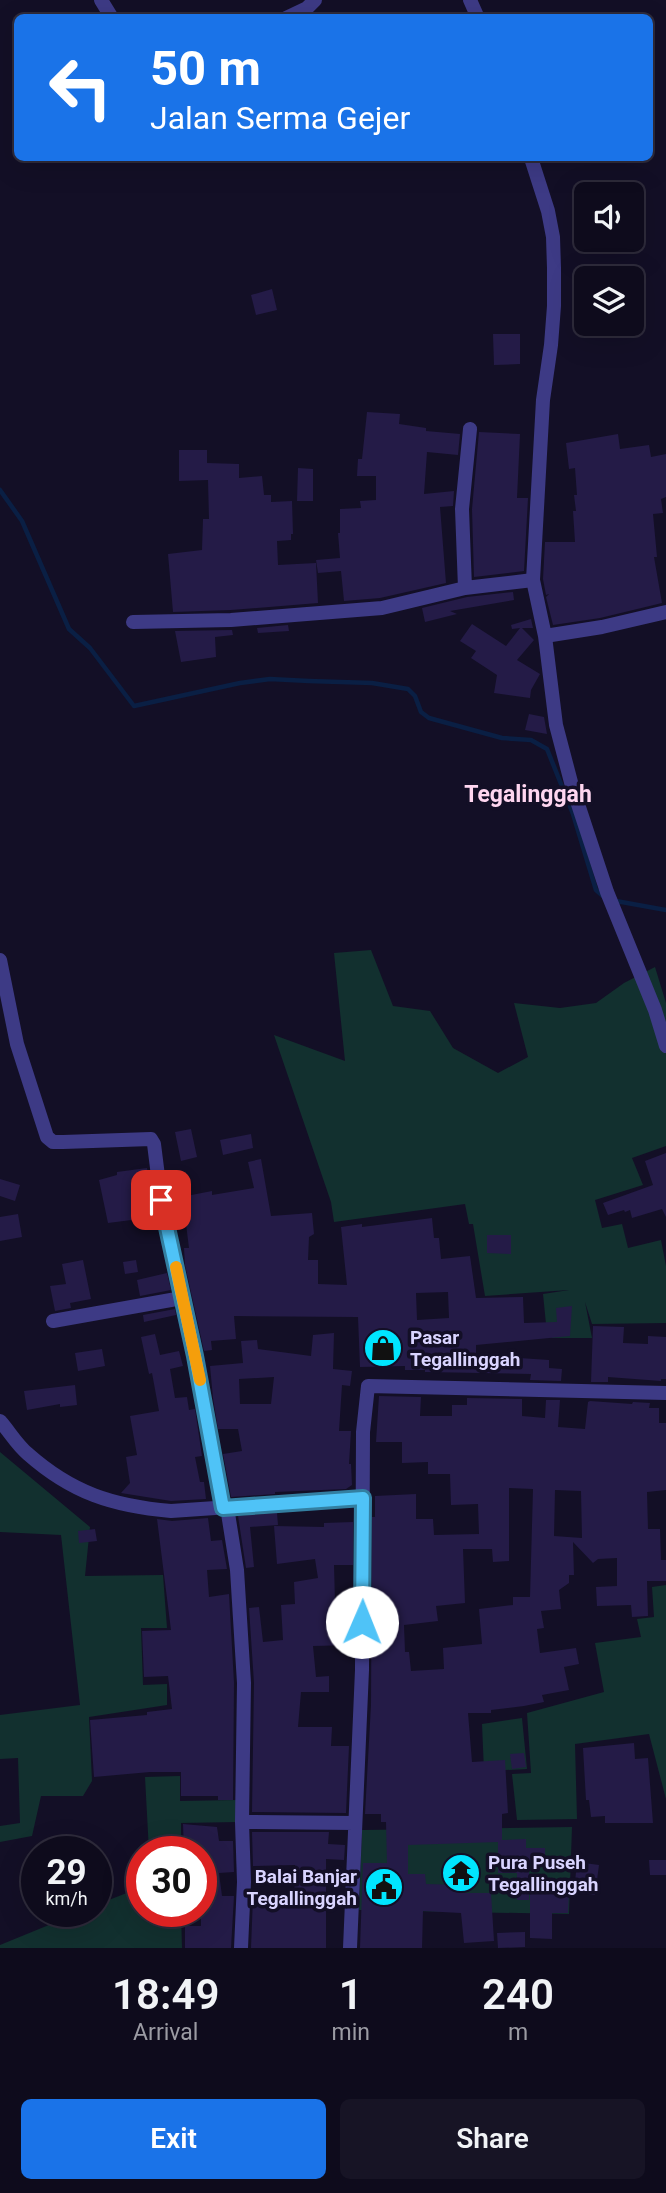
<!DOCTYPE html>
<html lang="en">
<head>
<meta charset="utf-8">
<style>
  :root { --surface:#0e0b1c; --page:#171425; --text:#f1f3f6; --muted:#9b9ba3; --line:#2e2b3b; --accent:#1a73e8 }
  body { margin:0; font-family:Roboto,sans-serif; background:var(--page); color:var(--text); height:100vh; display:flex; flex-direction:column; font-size:26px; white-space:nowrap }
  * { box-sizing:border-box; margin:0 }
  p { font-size:23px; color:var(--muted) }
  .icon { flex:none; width:38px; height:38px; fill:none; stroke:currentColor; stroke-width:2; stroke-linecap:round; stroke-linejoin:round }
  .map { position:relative; height:1948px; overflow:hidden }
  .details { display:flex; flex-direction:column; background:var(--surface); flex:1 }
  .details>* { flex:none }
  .guide { position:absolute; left:14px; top:14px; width:639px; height:147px; border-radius:10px; box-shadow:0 7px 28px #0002,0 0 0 2px var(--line); background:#1a73e8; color:#fff; overflow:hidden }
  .buttons { position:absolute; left:574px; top:182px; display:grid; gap:14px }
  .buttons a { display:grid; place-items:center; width:70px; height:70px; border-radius:10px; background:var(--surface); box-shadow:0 7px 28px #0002,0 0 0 2px var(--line); font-size:35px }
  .speed { position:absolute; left:21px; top:1836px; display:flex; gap:14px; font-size:35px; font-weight:700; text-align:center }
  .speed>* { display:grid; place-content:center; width:91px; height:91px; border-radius:50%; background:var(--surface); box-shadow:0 7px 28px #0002,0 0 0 2px var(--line); line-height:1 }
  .speed small { font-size:18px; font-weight:400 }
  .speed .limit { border:10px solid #d22; background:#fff; color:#111 }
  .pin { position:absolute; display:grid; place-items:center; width:60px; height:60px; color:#fff; margin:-30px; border-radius:14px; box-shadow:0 4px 10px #0006 }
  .me { position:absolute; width:77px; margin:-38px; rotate:1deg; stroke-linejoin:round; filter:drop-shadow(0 0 5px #0008) }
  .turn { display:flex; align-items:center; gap:24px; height:147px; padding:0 21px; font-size:32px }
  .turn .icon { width:91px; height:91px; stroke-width:2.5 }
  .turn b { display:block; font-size:49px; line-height:60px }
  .eta { display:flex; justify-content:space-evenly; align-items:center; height:119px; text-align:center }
  .eta b { font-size:42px; font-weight:600; line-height:49px }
  .primary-button { display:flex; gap:14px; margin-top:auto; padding:14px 21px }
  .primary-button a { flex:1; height:80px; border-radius:10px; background:var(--accent); color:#fff; font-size:28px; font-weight:600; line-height:80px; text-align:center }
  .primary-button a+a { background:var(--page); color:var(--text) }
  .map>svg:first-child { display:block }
</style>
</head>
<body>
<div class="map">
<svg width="666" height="1948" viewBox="0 0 666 1948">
  <rect width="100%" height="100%" fill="#130f26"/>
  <path fill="#12302f" d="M371 950 393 1006 430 1011 453 1048 498 1073 528 1057 514 1003 560 1008 596 1003 624 983 655 967 666 1003V1146L632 1158 643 1185 595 1200 602 1228 622 1224 628 1248 661 1240 666 1266V1323L592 1324 585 1302 592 1338H552L547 1334 543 1294 569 1290 485 1296 473 1224H469L465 1204 334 1222 331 1202 274 1035 345 1061 334 953Z
    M0 1452 90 1527 85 1576 163 1575 167 1628H141L143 1685 167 1684V1705L89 1717 92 1781 83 1796H41L32 1836 0 1842V1826L20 1823 18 1758 0 1759V1715L80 1705 61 1535 0 1532Z
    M666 1585V1799L649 1734 575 1744 577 1819 517 1820 512 1774 531 1773 527 1713 604 1692 595 1643 641 1637 637 1619 654 1617 652 1587Z
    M522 1718 527 1769 484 1771 482 1724Z
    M180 1776V1801L237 1800 238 1822 181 1823V1851H149L145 1777Z
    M572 1827 569 1914 359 1910 362 1830Z
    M142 1887V1911H181L182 1948H0V1945L83 1911H96V1905Z"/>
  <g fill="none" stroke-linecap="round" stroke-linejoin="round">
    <path stroke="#0a1f44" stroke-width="4.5" d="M0 490 22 521 69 629 90 648 134 706 240 683 270 679 309 681 372 683 408 689 415 696 421 712 429 718 502 738 531 740 547 749 573 814 596 890 604 897
      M616 901 666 910"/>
  </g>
  <path fill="#241b47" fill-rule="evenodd" d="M272 289 277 310 256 315 251 295Z
    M493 334H520V364L494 365Z
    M367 412 400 414 399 424 426 428V431L460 434 458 455 427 452 424 494 454 491 453 506 440 507 446 583 380 598 344 601 341 571 318 573 316 560 340 558 338 533H340V509L361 508 360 501 376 500V476H357L358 459H362Z
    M479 432 520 434 517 498H528L524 571 474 577 472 509Z
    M618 434 620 449 649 445 651 457 666 454V497L661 499 663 513 653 514 657 557H654L662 603 600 618 553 625 546 597 549 594 546 595 543 579 545 542H575L573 511H576L574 495H577L575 468 569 469 566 443Z
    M179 450H207V463L239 464V478L262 476 264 495H271V502L292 501 293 534H291V540L277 541 278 565 316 563 318 603 231 610 173 612 168 554 202 550 203 519H209L208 480 179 481Z
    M298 468 313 469V501H297Z
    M513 592 514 600 450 611 457 614 425 622 422 608 467 597Z
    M531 619 533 628H522L534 640 517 660 540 674 531 690 530 698 494 693 497 675 471 658 476 651 460 641 472 624 506 646 520 628 512 629 511 625Z
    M288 625 289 631 258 633 257 628Z
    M232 630 233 635 215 637 216 657 181 662 175 631Z
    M529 714 544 717 547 734 525 730Z
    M191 1129 197 1157 181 1161 175 1132Z
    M251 1134 253 1148 223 1155 220 1140Z
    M666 1153V1217L662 1209 632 1218 630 1210 625 1212 624 1210 608 1215 603 1203 653 1185 645 1161Z
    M261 1159 271 1216 312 1213 314 1234 309 1237 308 1260H318V1284L347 1285 341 1227 362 1224V1227L432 1218 434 1238H439L441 1259 470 1256 476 1298 523 1297 524 1323 557 1322 556 1308 572 1306 570 1336 476 1345V1355L549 1360V1368L562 1369 561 1381 530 1380 531 1374 425 1372V1370H405V1366L360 1367 358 1317 234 1316 236 1339 211 1341 212 1350 204 1351 185 1265 184 1248H189L185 1216 175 1218 171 1199 212 1191V1195L254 1188 248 1162ZM448 1292 449 1318 417 1320 416 1293Z
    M147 1168 155 1217 108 1223 99 1180 117 1175V1172Z
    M0 1179 20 1185 15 1201 0 1196Z
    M18 1214 22 1237 0 1241V1217Z
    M487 1235H511V1254L487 1253Z
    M83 1260 91 1299 70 1303 71 1308 55 1311 50 1286 66 1284 62 1264Z
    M136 1260 138 1272 125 1274 123 1262Z
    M167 1273 171 1290 140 1296 137 1280Z
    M175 1309 176 1315 144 1322 143 1315Z
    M593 1326 624 1327 623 1343 648 1344V1336L666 1337V1379H661V1381L608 1377V1382H591Z
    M334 1333 333 1369 352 1371 350 1386 342 1385 339 1431H351L349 1464H351L352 1485 346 1489 275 1492V1494L231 1497 223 1454 242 1451 238 1429H218L213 1398 210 1366 243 1363 241 1341 257 1340 258 1349 311 1356 313 1335ZM274 1377 271 1404H240L239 1379Z
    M155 1334 160 1355 179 1351 183 1366 170 1369 175 1398 187 1397 189 1410 195 1409 202 1456 195 1457 200 1482H204L206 1499 171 1501 121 1493 130 1483 126 1457 137 1455 130 1416 159 1411 152 1373 149 1374 141 1337Z
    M102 1349 105 1366 78 1371 75 1353Z
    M75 1385 77 1405 60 1407V1404L27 1410 24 1391Z
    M379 1396 421 1397 420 1416H452V1405H467V1398L522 1399V1416L545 1418 546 1400H560L558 1427 585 1429 588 1402 590 1401 632 1404 633 1402 650 1403 649 1408H659V1423H666V1490L647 1492 648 1529H660L661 1560H666V1581H647L648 1616 632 1617 631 1605 597 1606 596 1587 617 1586V1558L598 1559 593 1563 573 1542 574 1575H569V1583L559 1590 561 1609 541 1611 544 1628 537 1629 540 1653 576 1648 579 1664 564 1667 569 1690 542 1695 544 1702 524 1706 491 1710V1713H468L472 1762 505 1760 508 1813 502 1814V1840L526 1839V1848H545V1863H529V1900H517V1873H498V1842L408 1845V1874H425L426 1884 458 1885V1893H491L494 1941 464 1943 461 1913 423 1911 422 1948H360L363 1863H387L386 1822H381V1814H365L371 1705 372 1517H375V1496L416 1494V1519H433L434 1535 479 1534 478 1504 451 1505 450 1474H428V1462L402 1463V1442H376ZM509 1488 533 1489 530 1597H513V1605L479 1609 482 1644 443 1648 444 1669 411 1671 409 1652H405L404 1625 438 1621 436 1606 465 1603 463 1549H492L493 1562 509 1561ZM555 1490 581 1491 582 1538 554 1536Z
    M277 1513 278 1525 250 1527 254 1567 246 1568 238 1516Z
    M208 1518 211 1541 222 1540 227 1569 207 1570 209 1597 229 1594 234 1683 233 1800H218V1796H181V1772H150L94 1777 90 1720 147 1715V1712L172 1709 168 1676 144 1677 142 1631 171 1630 157 1519 172 1521Z
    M353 1522V1565H334L335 1602H353L352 1645 313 1646 316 1677 329 1676V1692H301L298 1727H332L331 1746H349L346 1813 252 1812 254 1683 249 1608 259 1607 263 1642 283 1640 281 1605 295 1604 294 1582 318 1578 315 1559 277 1564 274 1526 324 1527V1523Z
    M95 1529 97 1541 79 1543 78 1531Z
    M634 1743 635 1759 648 1758 653 1823H605V1816L591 1817 589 1800H586L583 1748Z
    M524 1753 526 1767 512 1769 510 1754Z
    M183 1824 217 1827 219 1841H233L234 1872 219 1873 222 1896H234L231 1948H185V1926H201V1852H184Z
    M252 1832H329L328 1844 345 1845 344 1860 326 1859V1948H251L253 1897 270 1896V1903L294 1904 295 1865 253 1866Z
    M649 1860H666V1875H650Z
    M577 1862 599 1865 595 1895 574 1892Z
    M530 1890 569 1891 568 1913H552V1939L530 1938Z
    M525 1932V1947L498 1948 497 1933Z"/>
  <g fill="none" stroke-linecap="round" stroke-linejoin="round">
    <path stroke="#3d3a85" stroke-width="14" d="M101 0 112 18
      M470 0 478 18
      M286 18 307 8 315 0
      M531 158 548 211 553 237 554 268V306L551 345 543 400 533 580
      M465 588 462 509 470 429
      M666 612 602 627 545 636 556 725 572 786 607 892 655 1010 666 1046
      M133 622 231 620 382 608 465 588 533 580 545 636
      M0 960 17 1044 47 1137 53 1142H63L151 1139 154 1144 161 1200 195 1356 223 1508
      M53 1321 182 1298
      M0 1421C9 1431 17 1445 28 1454 72 1493 113 1506 171 1511L363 1498
      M227 1507 237 1570 244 1683 242 1822 244 1882 241 1948
      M242 1822 355 1823
      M350 1948 362 1670 363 1432 368 1386 666 1393"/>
  </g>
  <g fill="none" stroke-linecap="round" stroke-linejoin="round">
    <defs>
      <path id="route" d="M161 1200 195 1356 223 1508 363 1498 362 1622"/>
    </defs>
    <use href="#route" stroke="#337fa1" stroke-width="18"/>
    <use href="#route" stroke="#4fc3f7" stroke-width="12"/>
    <path stroke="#f59e0b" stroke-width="12" d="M176 1267 200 1380"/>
  </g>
  <defs>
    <symbol id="shop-disc" viewBox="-11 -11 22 22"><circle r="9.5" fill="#00e5ff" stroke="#130f26"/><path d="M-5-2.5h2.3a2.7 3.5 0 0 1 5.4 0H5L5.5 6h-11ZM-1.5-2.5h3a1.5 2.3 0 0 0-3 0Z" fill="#111"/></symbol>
    <symbol id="temple-disc" viewBox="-11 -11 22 22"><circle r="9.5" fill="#00e5ff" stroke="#130f26"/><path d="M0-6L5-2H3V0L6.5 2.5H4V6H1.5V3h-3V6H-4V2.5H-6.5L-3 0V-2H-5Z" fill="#111"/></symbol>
    <symbol id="civic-disc" viewBox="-11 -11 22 22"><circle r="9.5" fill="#00e5ff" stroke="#130f26"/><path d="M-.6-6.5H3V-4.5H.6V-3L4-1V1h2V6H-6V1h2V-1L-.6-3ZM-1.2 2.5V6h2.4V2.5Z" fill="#111"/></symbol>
  </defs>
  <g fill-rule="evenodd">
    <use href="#shop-disc" x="361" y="1326" width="44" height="44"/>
    <use href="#temple-disc" x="439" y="1851" width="44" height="44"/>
    <use href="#civic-disc" x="362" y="1865" width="44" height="44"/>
  </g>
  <g text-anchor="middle" stroke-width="7" stroke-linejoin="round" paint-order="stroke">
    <g font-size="19" font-weight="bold" fill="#d9d4ff" stroke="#130f26" text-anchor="start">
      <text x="410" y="1344">Pasar<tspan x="410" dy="22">Tegallinggah</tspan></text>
      <text x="488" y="1869">Pura Puseh<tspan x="488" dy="22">Tegallinggah</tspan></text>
      <text x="357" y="1883" text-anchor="end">Balai Banjar<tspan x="357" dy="22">Tegallinggah</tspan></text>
    </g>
    <g font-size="23" font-weight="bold" fill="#ffd6f0" stroke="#130f26">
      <text x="528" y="802">Tegalinggah</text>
    </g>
  </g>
</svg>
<div class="buttons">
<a><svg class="icon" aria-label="sound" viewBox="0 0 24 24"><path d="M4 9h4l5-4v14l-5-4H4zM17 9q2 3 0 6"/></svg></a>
<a><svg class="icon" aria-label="layers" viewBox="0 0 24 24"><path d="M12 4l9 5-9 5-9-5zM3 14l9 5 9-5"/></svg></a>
</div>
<div class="speed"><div>29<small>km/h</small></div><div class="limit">30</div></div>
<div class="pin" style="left:161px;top:1200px;background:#d93025"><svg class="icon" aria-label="arrive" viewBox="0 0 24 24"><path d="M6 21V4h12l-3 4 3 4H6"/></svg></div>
<svg class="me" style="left:362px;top:1622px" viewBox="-20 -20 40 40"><circle r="19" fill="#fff"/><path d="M0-13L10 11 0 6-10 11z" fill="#4fc3f7"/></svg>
<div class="guide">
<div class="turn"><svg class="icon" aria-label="left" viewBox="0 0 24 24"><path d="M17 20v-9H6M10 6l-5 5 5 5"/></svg><div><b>50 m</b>Jalan Serma Gejer</div></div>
</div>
</div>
<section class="details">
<div class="eta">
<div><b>18:49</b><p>Arrival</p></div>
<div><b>1</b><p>min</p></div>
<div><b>240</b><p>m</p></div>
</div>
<div class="primary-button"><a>Exit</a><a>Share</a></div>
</section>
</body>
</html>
